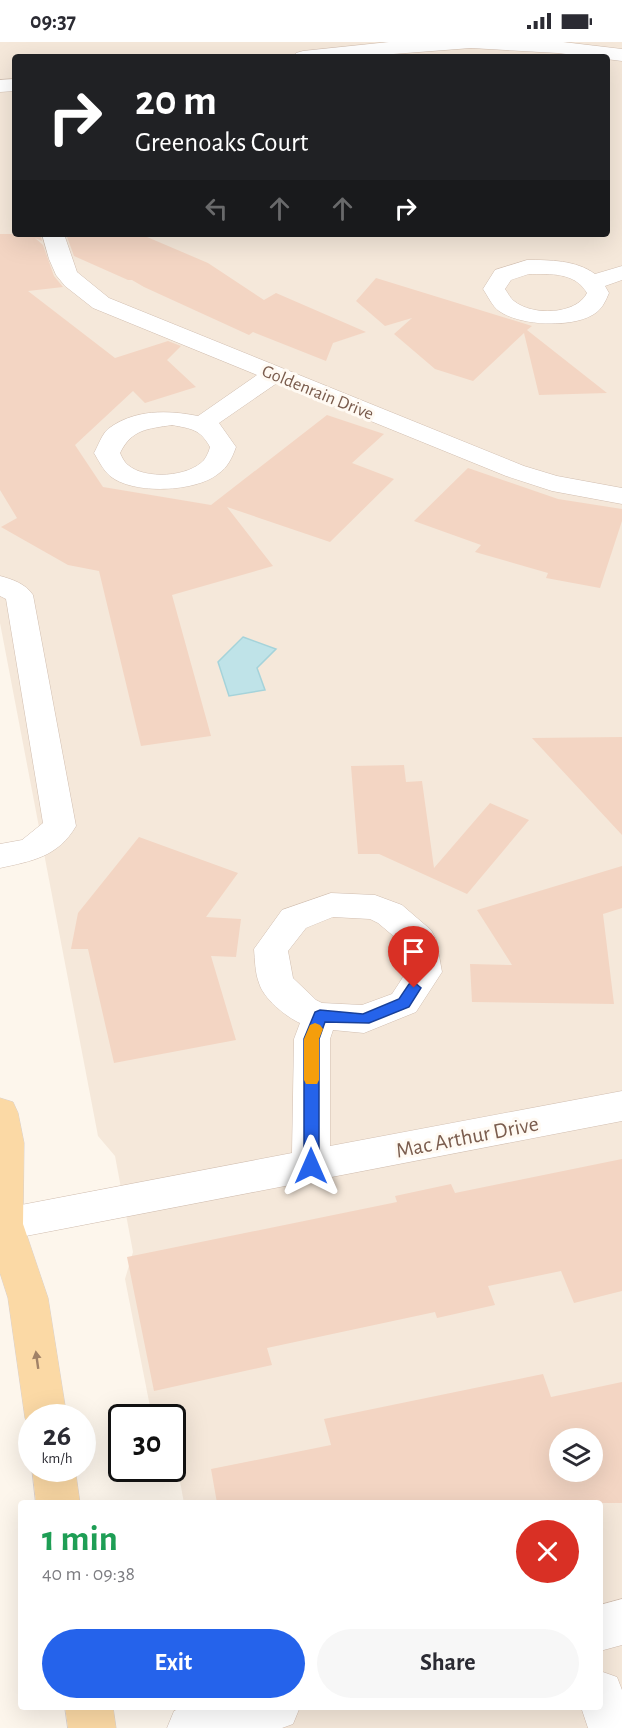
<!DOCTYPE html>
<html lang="en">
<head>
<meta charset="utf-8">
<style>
  :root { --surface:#fff; --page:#f7f7f7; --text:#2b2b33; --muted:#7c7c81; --accent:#2563eb }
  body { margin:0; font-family:"Alegreya Sans",sans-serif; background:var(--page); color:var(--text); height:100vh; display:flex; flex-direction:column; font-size:22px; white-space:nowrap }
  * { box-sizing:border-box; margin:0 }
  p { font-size:20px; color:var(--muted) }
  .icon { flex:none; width:33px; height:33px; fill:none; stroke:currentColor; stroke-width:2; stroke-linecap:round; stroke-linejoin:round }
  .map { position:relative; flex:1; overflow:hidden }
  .drawer { position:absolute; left:18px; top:1458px; width:585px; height:210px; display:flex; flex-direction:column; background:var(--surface); border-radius:6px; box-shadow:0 6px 24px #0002 }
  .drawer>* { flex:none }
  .top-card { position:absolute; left:12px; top:12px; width:598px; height:183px; border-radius:6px; box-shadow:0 6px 24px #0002; background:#202124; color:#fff; overflow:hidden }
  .fabs { position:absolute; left:549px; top:1386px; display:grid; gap:12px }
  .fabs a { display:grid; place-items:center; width:54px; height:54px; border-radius:50%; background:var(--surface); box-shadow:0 6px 24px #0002; font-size:30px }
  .speed { position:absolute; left:18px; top:1362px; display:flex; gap:12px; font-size:30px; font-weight:700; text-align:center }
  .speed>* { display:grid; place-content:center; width:78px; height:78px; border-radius:50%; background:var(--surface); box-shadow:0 6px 24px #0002; line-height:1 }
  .speed small { font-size:15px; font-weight:400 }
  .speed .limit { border:3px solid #111; border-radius:9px; background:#fff; color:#111 }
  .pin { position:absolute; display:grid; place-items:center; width:51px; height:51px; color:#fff; margin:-62px -26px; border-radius:50% 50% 50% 0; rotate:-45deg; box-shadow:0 0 6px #0007 }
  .pin .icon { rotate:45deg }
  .me { position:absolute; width:66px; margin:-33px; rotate:0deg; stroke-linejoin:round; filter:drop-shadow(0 0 4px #0008) }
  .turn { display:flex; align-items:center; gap:21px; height:126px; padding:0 24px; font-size:27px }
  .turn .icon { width:78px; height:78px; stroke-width:2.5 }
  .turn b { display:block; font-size:42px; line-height:51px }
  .lanes { display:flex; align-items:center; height:57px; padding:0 24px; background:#0003; justify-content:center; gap:30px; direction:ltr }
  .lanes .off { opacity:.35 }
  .round { display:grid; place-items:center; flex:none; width:63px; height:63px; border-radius:32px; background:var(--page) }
  .headline { display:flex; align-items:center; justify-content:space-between; height:102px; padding:0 24px }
  h1 { font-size:36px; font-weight:700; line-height:45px; color:#1e9e55 }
  .action { display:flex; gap:12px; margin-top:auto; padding:12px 24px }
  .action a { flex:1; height:69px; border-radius:36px; background:var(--accent); color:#fff; font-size:24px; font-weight:700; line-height:69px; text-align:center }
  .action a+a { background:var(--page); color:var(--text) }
  .status { display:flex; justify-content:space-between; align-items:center; height:42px; padding:0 30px; background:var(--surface); direction:ltr }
  .status svg { height:16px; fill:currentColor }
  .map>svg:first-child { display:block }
</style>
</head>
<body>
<div class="status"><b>09:37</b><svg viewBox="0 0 49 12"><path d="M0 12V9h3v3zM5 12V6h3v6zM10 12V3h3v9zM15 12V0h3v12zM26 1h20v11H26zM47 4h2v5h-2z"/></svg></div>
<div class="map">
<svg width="622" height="1686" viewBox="0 0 622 1686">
  <rect width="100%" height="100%" fill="#fdf6ec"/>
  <path fill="#f5e8da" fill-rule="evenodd" d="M0 0H622V1686H229L225 1665H600V1461H184L173 1402 172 1376 152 1375 125 1237 133 1210 115 1114 98 1094 0 581ZM15 15H608V192H15ZM560 1396H592V1430H560Z"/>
  <path fill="#bfe3e8" stroke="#a5d3da" stroke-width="1.5" d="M243 595 276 607 257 626 265 648 229 654 218 620Z"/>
  <path fill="#f3d5c3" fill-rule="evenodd" d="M0 192H40L42 199 35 196 43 203 54 234 63 245 28 249 115 316 168 299 181 304 167 318 196 345 145 361 133 349 75 403 103 445 211 463 327 373 384 392 352 421 394 437 330 500 227 465 273 524 172 553 211 694 141 704 99 529 68 523 1 485 17 476 0 448Z
    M66 192H140L208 221 264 258 276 251 366 290 333 301 326 319 253 290 249 293 144 245 132 238H128L74 214Z
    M376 236 532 284 527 288 607 351 539 353 524 291 473 339 435 327 394 292 412 276 385 284 356 259Z
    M468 426 558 457 622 467V479L600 546 546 536 548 531 475 510 481 503 414 479Z
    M622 695V793L532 696Z
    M404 723 406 740 422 739 434 826 490 761 529 778 467 852 379 812H358L351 724Z
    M139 795 238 831 206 875 241 877 236 915 211 914 236 998 114 1021 88 907H71L78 871Z
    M622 824V866L603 872 614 962 472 960 470 922 512 923 477 868Z
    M622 1117V1249L574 1261 561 1229 488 1244 495 1263 437 1276 435 1270 267 1306 272 1323 154 1349 127 1215 397 1160 395 1154 451 1142 455 1151Z
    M543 1332 551 1355 622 1340V1461H217L211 1427 331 1403 324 1377ZM560 1396H592V1430H560Z"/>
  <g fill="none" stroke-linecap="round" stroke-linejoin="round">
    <defs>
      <path id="minor" d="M389 0H563L622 7V19L558 11 471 6 354 15H294L296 11 303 9Z
        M15 37V49L0 50V38Z
        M42 192H64L77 230 109 256 524 424 557 434 622 446V462L552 449 506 434 277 341 219 381 236 405C232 416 228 425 218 432 196 450 133 453 110 434 103 428 99 419 94 411 98 404 102 392 108 387 134 367 168 368 198 374L257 333 93 266 65 244 56 233 49 217ZM172 383C192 387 200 387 210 405 209 409 207 414 204 418 189 435 145 438 128 423 124 420 122 415 120 411 132 387 147 387 172 383Z
        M527 218C550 218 576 218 595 232L622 224V238L605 244 609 251C606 258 603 265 597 270 576 287 520 284 499 269 492 264 488 254 483 247L495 228ZM529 232C550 232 575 230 587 251 576 273 532 274 514 259 510 256 508 251 505 247L511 238Z
        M0 534C12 537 26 542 33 553L76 784C58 815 32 819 0 826V802L22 798 43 781 6 557 0 554Z
        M331 851 375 853 402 863 431 888 436 897 442 930 416 970 364 991 333 988 330 997V1104L622 1049V1079L0 1199V1167L292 1111 294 997 300 981C286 975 263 956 259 941 255 931 255 918 254 907L282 868ZM333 875 370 877 378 881 403 902 407 929 392 952 362 963 322 961 316 958 293 936 288 909 306 886Z
        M622 1557V1603L600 1609V1563Z
        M600 1629 617 1635 622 1648V1686H588L581 1665H600Z
        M184 1665H300L293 1682 282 1686H167L174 1669Z"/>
      <path id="major" d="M0 1056 13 1060 18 1071 24 1101 23 1182 48 1256 67 1376H32V1390L25 1376 8 1256 0 1231Z
        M32 1426H75L80 1461H36Z
        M65 1665H113L116 1686H68Z"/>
    </defs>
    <use href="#minor" stroke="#d1beb0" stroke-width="1"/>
    <use href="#major" stroke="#dad1cd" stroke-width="1"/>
    <use href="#minor" fill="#fff" fill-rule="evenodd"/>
    <use href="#major" fill="#fbd9a5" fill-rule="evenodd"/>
  </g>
  <defs><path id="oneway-solid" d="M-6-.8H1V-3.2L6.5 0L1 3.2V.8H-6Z" transform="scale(1.5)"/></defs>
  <use fill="#a18267" href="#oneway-solid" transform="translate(37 1318) rotate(-98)"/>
  <path fill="#2563eb" stroke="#184099" stroke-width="1.5" d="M414 940 421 946 409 965 369 981 325 980 319 997V1124L317 1129 311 1130 306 1129 304 1124V997L315 970 320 968 363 972 399 957 409 942Z"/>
  <path fill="#f59e0b" d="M315 981 320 983 323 987 319 997V1038L317 1042H306L304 1038V997L310 983Z"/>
  <g text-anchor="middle" stroke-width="6" stroke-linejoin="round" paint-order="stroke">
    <g font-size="18" fill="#7a5c4d" stroke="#fffaf3">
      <text transform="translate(318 350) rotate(22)" y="6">Goldenrain Drive</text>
    </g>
    <g font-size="22" fill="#7a5c4d" stroke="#fffaf3">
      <text transform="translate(467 1094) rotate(-11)" y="8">Mac Arthur Drive</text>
    </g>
  </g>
</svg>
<div class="fabs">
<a><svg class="icon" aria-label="layers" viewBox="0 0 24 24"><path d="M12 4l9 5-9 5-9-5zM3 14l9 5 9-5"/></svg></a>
</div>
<div class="speed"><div>26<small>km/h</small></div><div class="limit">30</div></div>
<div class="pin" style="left:414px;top:946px;background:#d93025"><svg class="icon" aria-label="arrive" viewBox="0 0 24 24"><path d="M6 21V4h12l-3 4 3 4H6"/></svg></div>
<svg class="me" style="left:311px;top:1124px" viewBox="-20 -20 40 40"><path d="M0-17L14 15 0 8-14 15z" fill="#2563eb" stroke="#fff" stroke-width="4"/></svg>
<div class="top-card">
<div class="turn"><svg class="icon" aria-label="right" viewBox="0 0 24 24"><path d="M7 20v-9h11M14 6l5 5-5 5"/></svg><div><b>20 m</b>Greenoaks Court</div></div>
<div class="lanes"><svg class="icon off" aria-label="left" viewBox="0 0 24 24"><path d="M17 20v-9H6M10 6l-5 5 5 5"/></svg><svg class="icon off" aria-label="ahead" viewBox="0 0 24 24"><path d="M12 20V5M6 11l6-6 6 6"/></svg><svg class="icon off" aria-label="ahead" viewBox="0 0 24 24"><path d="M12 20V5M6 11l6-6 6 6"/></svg><svg class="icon" aria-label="right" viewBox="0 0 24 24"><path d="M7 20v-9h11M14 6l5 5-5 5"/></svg></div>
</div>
<section class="drawer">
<div class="headline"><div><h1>1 min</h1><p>40 m · 09:38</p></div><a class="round" style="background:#d93025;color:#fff"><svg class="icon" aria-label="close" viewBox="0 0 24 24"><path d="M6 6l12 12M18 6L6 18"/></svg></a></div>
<div class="action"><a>Exit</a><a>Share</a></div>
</section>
</div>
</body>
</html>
